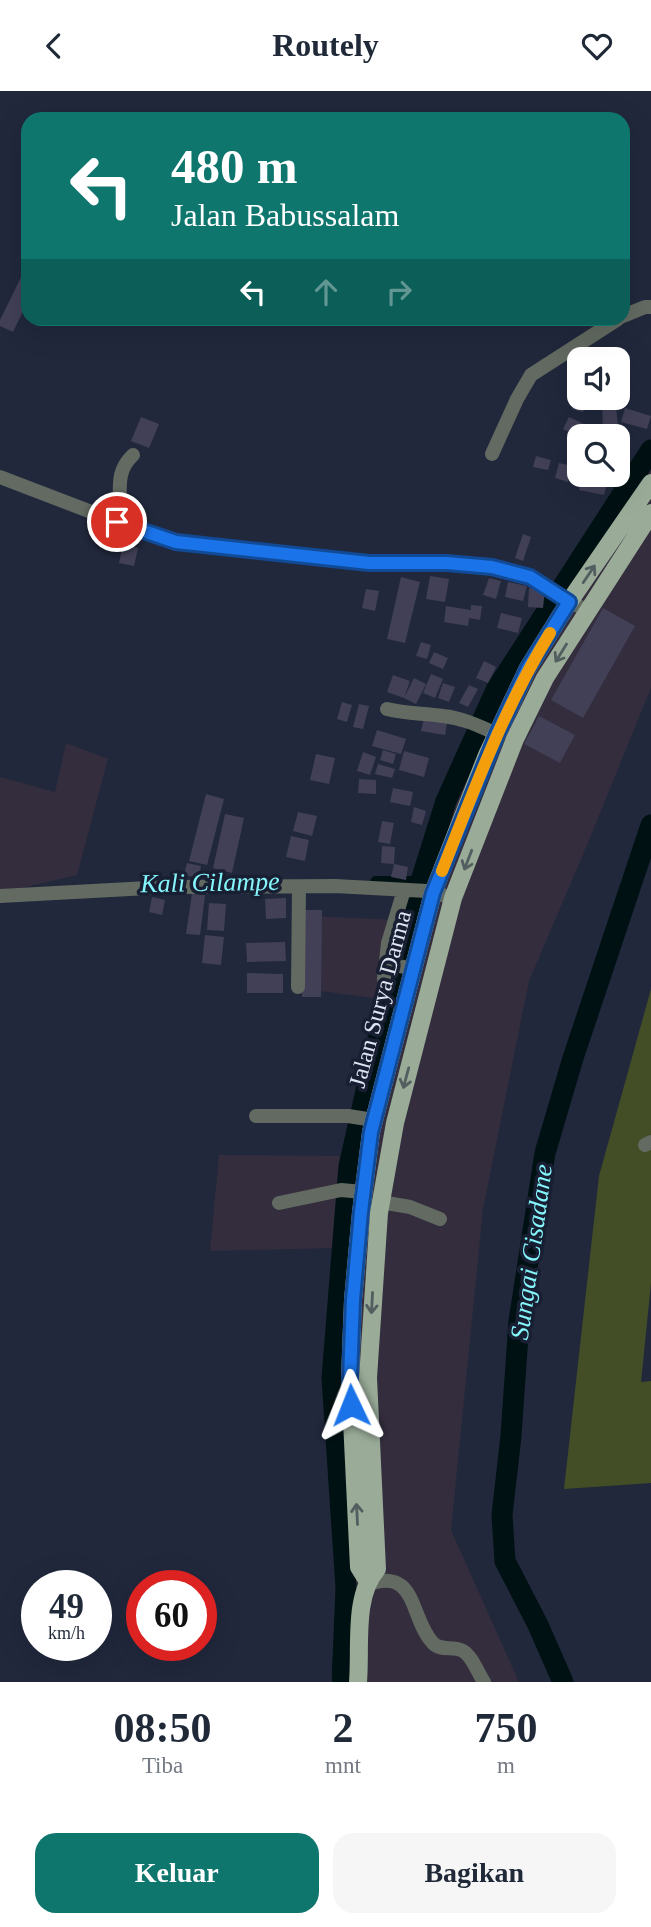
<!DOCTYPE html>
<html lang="id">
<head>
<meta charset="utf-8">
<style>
  :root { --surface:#fff; --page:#f6f6f7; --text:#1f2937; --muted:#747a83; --accent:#0f766e }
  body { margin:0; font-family:Georgia,serif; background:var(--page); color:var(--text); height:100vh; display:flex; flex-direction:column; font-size:26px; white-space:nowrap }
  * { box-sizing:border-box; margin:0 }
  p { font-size:23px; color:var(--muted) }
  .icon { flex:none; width:38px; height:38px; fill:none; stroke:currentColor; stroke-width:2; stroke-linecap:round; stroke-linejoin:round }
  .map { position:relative; height:1591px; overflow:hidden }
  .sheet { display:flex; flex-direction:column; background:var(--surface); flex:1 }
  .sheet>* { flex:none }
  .banner { position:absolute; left:21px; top:21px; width:609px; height:214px; border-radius:21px; box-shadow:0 7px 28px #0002; background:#0f766e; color:#fff; overflow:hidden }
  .tools { position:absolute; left:567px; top:256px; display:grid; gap:14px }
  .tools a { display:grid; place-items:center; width:63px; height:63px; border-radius:14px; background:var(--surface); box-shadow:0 7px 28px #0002; font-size:35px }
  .speed { position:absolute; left:21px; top:1479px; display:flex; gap:14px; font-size:35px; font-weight:700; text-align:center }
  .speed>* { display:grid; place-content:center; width:91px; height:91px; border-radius:50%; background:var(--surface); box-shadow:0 7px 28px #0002; line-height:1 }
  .speed small { font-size:18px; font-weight:400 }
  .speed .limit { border:10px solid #d22; background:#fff; color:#111 }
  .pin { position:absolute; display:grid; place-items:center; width:60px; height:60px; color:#fff; margin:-30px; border:4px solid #fff; border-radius:50%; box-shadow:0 2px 7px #0007 }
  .me { position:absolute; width:77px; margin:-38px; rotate:358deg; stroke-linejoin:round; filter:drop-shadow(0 0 5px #0008) }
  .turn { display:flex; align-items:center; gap:24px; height:147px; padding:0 35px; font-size:32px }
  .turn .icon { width:91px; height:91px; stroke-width:2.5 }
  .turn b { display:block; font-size:49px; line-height:60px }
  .lanes { display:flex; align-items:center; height:66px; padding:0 35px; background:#0003; justify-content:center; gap:35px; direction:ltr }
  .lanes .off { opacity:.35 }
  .eta { display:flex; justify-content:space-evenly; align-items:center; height:119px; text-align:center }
  .eta b { font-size:42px; font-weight:700; line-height:49px }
  .primary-button { display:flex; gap:14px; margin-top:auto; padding:14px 35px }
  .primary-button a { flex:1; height:80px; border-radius:21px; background:var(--accent); color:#fff; font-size:28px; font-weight:700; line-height:80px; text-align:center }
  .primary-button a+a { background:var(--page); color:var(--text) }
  header { display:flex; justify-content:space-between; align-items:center; height:91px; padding:0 35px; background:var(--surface); font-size:32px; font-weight:700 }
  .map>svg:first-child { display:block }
</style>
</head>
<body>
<header><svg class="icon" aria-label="back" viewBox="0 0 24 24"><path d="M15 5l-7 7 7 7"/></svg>Routely<svg class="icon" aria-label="heart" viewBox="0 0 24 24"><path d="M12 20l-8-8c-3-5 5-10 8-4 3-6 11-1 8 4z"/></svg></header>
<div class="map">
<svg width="651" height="1591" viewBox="0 0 651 1591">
  <rect width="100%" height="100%" fill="#21283c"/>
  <path fill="#332d3d" d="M651 353V597L582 766 529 890 483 1118 451 1439 519 1591H330L340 1543 329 1278 330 1217 335 1157 210 1160 219 1064 346 1065 380 908 313 899 310 825 399 829 427 744 465 643 523 543Z
    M66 652 108 668 77 784 0 802V686L55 701Z"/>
  <path fill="#434e26" d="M651 898V1192L641 1291 651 1290V1392L564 1398 599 1085Z"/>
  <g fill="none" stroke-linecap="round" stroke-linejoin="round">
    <path stroke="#001113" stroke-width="12" d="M376 791H421"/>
    <path stroke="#001113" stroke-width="21" d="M342 1591 346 1497 332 1287 349 1075 394 876 446 710 496 599 651 359
      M563 1591 538 1534 505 1470 502 1424 511 1345 519 1230 545 1062 573 967 651 734"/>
  </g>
  <path fill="#414057" d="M28 172V210L13 241 0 235V229Z
    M576 304 588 308 583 321 572 318Z
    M616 314 618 336 603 337 602 315Z
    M625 317 651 325 647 338 621 331Z
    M141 326 159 333 149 357 131 350Z
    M569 326 584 333 578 345 563 338Z
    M536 365 551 369 548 379 533 376Z
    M559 372 572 375 568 391 555 387Z
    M582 383H603L600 391Z
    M582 386 607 392 604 404 579 399Z
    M523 443 531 446 523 470 515 467Z
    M123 453 138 457 134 475 119 472Z
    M430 485 449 488 445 511 426 508Z
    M401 486 420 491 405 552 387 548Z
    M489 487 501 490 496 508 483 504Z
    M508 491 527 495 523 510 505 506Z
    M529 497 545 499 543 517 528 516Z
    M366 498 379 500 375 520 362 517Z
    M471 514 482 515 480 529 469 527 468 535 444 531 446 515 471 519Z
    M603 517 635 535 583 627 551 609Z
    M501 522 522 527 518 542 497 537Z
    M421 551 431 554 427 568 416 565Z
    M434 561 448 567 443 578 429 572Z
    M484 570 496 576 488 592 476 587Z
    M431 583 443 588 435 607 423 602Z
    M393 584 410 590 404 607 387 601Z
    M414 587 426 593 416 613 404 607Z
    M443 592 455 596 449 611 438 607Z
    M469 594 478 598 468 616 459 612Z
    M342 611 352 614 347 631 337 628Z
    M359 613 369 615 363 638 353 636Z
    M539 625 575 644 560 672 524 653Z
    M424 627 447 632 445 644 421 640Z
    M377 639 406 648 401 663 372 655Z
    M383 659 396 663 393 673 380 669Z
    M404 660 429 667 424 686 399 679Z
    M363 661 376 666 370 684 357 680Z
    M316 663 335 667 329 693 310 689Z
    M378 673 395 678 392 687 375 683Z
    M359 688 376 689V703L358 702Z
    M393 697 413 701 410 715 390 711Z
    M206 703 224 708 207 774 189 770Z
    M414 716 426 720 422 734 411 731Z
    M298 721 317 725 312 745 293 740Z
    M225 723 244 727 232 782 213 777Z
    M382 730 394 732 390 753 378 751Z
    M291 745 309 749 305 770 286 766Z
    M382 755 395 756 394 773 408 776 406 789 391 786 394 773 381 772Z
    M187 772 201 775 199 787 184 784Z
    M192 802 205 804 200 844 186 843Z
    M152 806 165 809 162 824 149 821Z
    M286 807V827L266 828 265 808Z
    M209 812 226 813 224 840 207 839Z
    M302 819H322L321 906H302Z
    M205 844 224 846 221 874 202 872Z
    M285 851 286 870 247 871 246 852Z
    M247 882 283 883V902H247Z"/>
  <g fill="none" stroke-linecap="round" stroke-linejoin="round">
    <path stroke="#626a61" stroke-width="14" d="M623 225 645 216H651
      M492 363 517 308 531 284 618 228
      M0 386 162 448 369 472H447L492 476 529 486 587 520
      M117 431C125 405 111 385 133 364
      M387 618C406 623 424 622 443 625 463 627 479 635 497 643
      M0 805 167 796 335 795 427 800 453 807
      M386 872 413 878
      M384 888 388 852 404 799
      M298 896 299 796
      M256 1025H348L374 1029
      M645 1054 651 1051
      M381 1111 410 1116 440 1128
      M279 1112 341 1099 363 1101
      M366 1494C418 1474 409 1527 433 1552 441 1561 453 1554 463 1560 472 1565 478 1582 484 1591"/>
    <path stroke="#9aab98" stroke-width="18" d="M367 1489 359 1476 350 1287 353 1209 361 1121 371 1041 433 802 487 664 528 577 569 511 651 392
      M358 1591C361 1556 353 1505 377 1478L368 1287 379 1122 395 1032 453 807 515 648 545 587 651 422"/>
  </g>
  <defs><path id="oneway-shaft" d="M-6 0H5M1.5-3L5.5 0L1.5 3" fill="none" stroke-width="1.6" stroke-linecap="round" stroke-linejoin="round" transform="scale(1.75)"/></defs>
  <g stroke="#525e60">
    <use href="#oneway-shaft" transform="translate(589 483) rotate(-56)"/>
    <use href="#oneway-shaft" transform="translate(561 562) rotate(122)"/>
    <use href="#oneway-shaft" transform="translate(468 769) rotate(111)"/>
    <use href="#oneway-shaft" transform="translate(406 987) rotate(105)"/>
    <use href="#oneway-shaft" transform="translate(372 1212) rotate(93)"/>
    <use href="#oneway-shaft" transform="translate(357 1423) rotate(-93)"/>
  </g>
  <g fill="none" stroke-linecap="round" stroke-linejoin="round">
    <defs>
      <path id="route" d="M117 431 176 451 369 472H447L492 476 530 486 569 511 528 577 497 643 433 802 371 1041 361 1121 353 1209 350 1287 351 1314"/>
    </defs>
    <use href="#route" stroke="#114b97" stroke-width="18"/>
    <use href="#route" stroke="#1a73e8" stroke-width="12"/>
    <path stroke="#f59e0b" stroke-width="12" d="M442 780C474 699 504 617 550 542"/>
  </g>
  <g text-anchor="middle" stroke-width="7" stroke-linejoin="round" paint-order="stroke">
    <g font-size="24" fill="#e0e5f3" stroke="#181f32">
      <text transform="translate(380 908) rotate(-75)" y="8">Jalan Surya Darma</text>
    </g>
    <g font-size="26" font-style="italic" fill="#85f6fc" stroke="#181f32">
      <text transform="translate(210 791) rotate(-1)" y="9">Kali Cilampe</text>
      <text transform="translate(531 1161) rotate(-82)" y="9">Sungai Cisadane</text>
    </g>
  </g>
</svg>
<div class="tools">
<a><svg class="icon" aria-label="sound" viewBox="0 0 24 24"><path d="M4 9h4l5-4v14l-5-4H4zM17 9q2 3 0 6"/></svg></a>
<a><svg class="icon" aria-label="search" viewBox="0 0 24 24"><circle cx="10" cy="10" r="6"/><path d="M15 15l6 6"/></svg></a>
</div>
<div class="speed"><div>49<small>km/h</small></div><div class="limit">60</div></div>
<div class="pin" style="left:117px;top:431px;background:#d93025"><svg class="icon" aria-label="arrive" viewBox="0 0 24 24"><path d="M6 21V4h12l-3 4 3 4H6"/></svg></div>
<svg class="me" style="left:351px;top:1314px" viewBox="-20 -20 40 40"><path d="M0-17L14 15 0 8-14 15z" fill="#1a73e8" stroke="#fff" stroke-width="4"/></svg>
<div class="banner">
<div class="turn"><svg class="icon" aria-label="left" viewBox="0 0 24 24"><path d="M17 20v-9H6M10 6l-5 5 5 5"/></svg><div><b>480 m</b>Jalan Babussalam</div></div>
<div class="lanes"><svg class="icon" aria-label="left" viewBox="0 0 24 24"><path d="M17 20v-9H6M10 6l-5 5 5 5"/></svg><svg class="icon off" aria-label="ahead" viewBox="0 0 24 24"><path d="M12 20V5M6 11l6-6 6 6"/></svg><svg class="icon off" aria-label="right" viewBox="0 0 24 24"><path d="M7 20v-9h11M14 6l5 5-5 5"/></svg></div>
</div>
</div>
<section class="sheet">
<div class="eta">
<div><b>08:50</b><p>Tiba</p></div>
<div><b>2</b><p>mnt</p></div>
<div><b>750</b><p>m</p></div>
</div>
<div class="primary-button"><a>Keluar</a><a>Bagikan</a></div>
</section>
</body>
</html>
